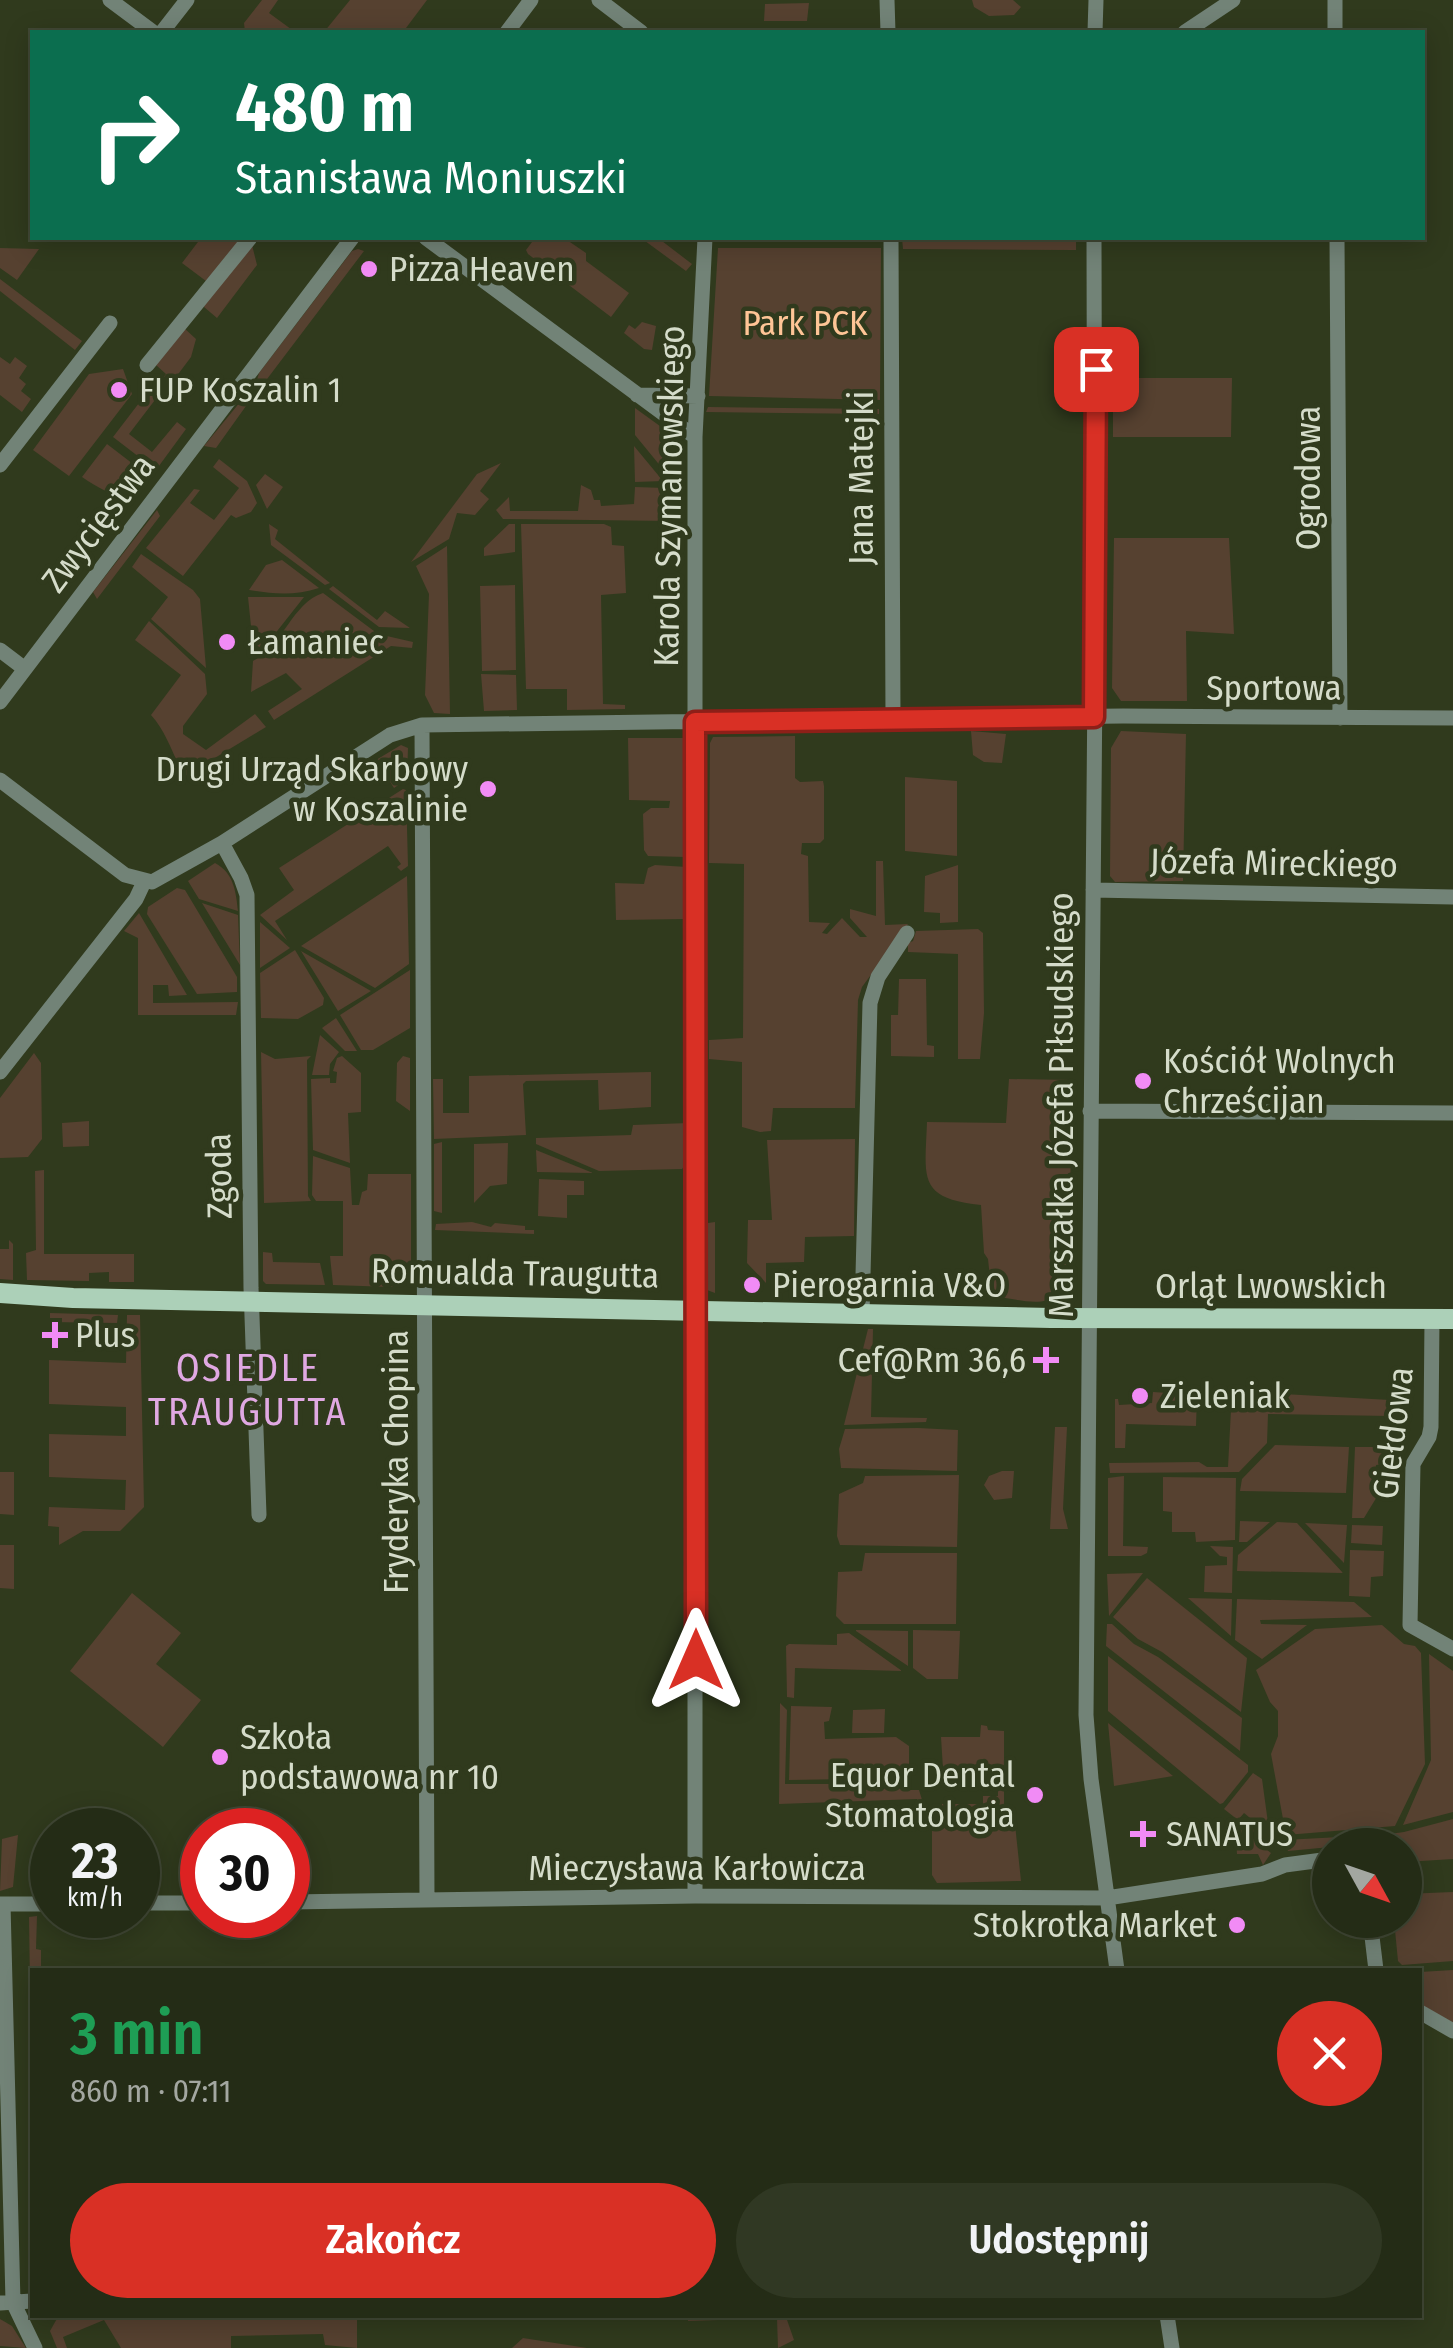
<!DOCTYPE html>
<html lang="pl">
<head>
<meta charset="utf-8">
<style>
  :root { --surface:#242c16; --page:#303823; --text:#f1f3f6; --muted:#a3a7a1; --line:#414835; --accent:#d93025 }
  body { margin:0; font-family:"Fira Sans Condensed",sans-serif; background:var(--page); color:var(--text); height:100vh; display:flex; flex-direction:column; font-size:38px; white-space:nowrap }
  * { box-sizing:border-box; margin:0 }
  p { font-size:32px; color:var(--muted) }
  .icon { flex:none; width:55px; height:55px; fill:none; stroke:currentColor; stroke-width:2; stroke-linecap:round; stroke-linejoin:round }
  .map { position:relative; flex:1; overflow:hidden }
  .drawer { position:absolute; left:30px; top:1968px; width:1392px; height:350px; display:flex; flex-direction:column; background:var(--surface); border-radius:0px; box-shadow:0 5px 25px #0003,0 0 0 2px var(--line) }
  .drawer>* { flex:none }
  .banner { position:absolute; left:30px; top:30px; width:1395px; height:210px; border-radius:0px; box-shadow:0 5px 25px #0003,0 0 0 2px var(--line); background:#0b6e4f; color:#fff; overflow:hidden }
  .needle { width:65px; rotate:130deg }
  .tools { position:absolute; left:1312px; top:1828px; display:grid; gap:20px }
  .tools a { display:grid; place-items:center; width:110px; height:110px; border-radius:50%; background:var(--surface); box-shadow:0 5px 25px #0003,0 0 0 2px var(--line); font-size:50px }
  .speed { position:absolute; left:30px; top:1808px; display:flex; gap:20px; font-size:50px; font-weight:700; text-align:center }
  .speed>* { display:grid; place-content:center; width:130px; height:130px; border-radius:50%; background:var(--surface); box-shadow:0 5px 25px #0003,0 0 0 2px var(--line); line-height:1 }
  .speed small { font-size:25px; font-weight:400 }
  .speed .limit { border:15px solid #d22; background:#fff; color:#111 }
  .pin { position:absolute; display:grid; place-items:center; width:85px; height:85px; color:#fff; margin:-42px; border-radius:20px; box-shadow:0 5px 15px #0006 }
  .me { position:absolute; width:110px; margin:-55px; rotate:0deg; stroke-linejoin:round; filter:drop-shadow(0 0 8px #0008) }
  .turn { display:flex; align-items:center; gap:35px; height:210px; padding:0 40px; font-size:45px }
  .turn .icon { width:130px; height:130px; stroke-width:2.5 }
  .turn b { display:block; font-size:70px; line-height:85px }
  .round { display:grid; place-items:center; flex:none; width:105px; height:105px; border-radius:52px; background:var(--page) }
  .overview { display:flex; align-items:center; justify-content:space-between; height:170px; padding:0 40px }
  h1 { font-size:60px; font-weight:600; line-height:75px; color:#1e9e55 }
  .cta { display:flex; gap:20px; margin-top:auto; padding:20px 40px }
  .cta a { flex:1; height:115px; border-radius:60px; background:var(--accent); color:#fff; font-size:40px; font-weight:600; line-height:115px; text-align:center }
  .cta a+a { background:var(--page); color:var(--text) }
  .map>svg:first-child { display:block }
</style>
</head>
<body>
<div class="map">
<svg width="1453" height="2348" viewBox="0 0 1453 2348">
  <rect width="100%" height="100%" fill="#303a1d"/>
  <path fill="#564130" d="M262 0H278L269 13 295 32H245L244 23Z
    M350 0H427L403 32H324Z
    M972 0H1013L1021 7 1014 15 989 16 974 7Z
    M809 3 807 21H764L765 4Z
    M201 238H243L206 281 182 263Z
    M535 238H564L586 253V261L629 293 611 317 528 254 526 250Z
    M641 238H658L692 264 686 271Z
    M902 238H1076V250L903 249Z
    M251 241 257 265 217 318 204 307 205 300Z
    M0 248 39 249 17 280 0 268Z
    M718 248H881L880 400 709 396Z
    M358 249 364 251 261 387 257 380 259 373 352 251Z
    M0 279 82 341 75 350 0 291Z
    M642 322 656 326 652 350 644 349 624 333 629 325 635 329Z
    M184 328 196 339 191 357 164 393 156 387 166 374 156 365Z
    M0 357 10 364 15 357 27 366 19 378 26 384 21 391 31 399 22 412 0 395Z
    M123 369 132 394 69 476 33 450 89 374Z
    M1113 378H1232L1231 437H1113Z
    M149 390 158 396 129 434 152 452 177 422 186 429 156 470 113 437Z
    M250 390 256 392 216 448 204 446Z
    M708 407 879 409V414L706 412Z
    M635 408 682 442V481L671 479 635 435Z
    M107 444 150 477 129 505C112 492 98 489 82 477Z
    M634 446 663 481 635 482Z
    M219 459 247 481 257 503 251 512 236 518 231 515 183 576 146 548 194 489 200 490 190 503 214 520 239 488 213 467Z
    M501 463 480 491 489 499 475 515 457 513 449 539 411 562 477 474Z
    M265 474 283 487 267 509 256 485Z
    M581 485 591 490 594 500H600L601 506 634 504 635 487 665 488 671 521 503 519 496 510 509 497 510 511H578Z
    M157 510 160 516 97 599 93 592Z
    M269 524 278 530 275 539 330 583 325 585 271 545Z
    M509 524H515V552L484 556V548Z
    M604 524 611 527 612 545 624 546 626 593 601 595 603 704 625 705V709L567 710V689H526L521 524Z
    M1114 538H1229L1234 634 1186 631 1187 701H1121L1112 688Z
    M447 546 450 714 434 713 425 695 429 594 416 566Z
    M141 554 193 590 200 599 206 668 151 619 168 597 132 567Z
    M282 560 319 588C295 596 273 594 249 590L266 565Z
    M515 585 516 670 482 671 480 586Z
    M333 586 377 620 385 611 410 628 379 627 329 589Z
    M323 593 378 634 413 642 412 648 391 646 274 720 268 711 302 689 286 673 251 692 253 661C283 646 292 603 323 593Z
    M248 597H304L259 654 254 655Z
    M149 621 205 674 207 694 183 726V734L206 750 255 714 266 727 185 776C172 755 168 734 151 715L181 675 135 640Z
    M481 674 516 675 517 710 484 711Z
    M971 731 1006 734 1002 763 984 762 973 755Z
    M1121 731 1186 734 1183 881 1115 882 1110 876 1111 748Z
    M795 736V778L800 782 823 781 824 786V839L820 843H802L801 854 808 856 809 922 830 923 822 933 827 934 842 918 860 937H867L850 918V909L876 916V861H883L885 925 908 924 862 987 858 1000 855 1108H773L771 1131 760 1132 742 1127V1062L709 1059V1040L743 1038 744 864 709 863 710 743 713 737Z
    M628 738H683L686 857 648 856 644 850 643 814 651 808H669L670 801 629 800Z
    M401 745 408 748 407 779 394 788 376 760Z
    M905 777 957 781V856L905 851Z
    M403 789 406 790 408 866 401 871 397 867 401 864 388 846 275 921 287 940 260 915 294 890 279 868Z
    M215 863C234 873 236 892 238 911L199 899 188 881Z
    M655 865 687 867 685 919 616 920 615 883 644 884 648 868Z
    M958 865V922L940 923V913L924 912 925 876Z
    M407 876 409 964 375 988 301 946Z
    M177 888 185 890 237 977V992L197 994 147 914 148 907Z
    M202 903 238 915 240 965Z
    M139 913 187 995 169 996 168 985H153V1003L238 1002 236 1015H138V938L124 931Z
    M260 922 290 948 260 968Z
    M978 929 983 933 984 1013 980 1059H958V954L908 952V943L913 941 916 931Z
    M295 950 324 998 323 1005 298 1019 261 1018 260 973Z
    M301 951 371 991 338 1011Z
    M410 970V1028L373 1050H361L340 1015Z
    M899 979H926L927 1045 934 1046V1057L891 1056V1015H898Z
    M336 1018 357 1051H345L322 1028Z
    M320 1035 339 1052 330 1064 329 1075H312Z
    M261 1052 275 1059 311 1056 307 1060 308 1196 311 1201 264 1203Z
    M34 1053 41 1063 42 1139 28 1157 0 1158V1098Z
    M342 1056 361 1073V1112L348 1113 350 1163 313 1150 311 1079 330 1078V1083H336L337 1072 333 1071 337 1058Z
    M403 1056 410 1058V1111L396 1101 397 1063Z
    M651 1072V1107L599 1110 598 1080 526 1081 523 1084 526 1135 434 1139 433 1079H443V1113H469V1076Z
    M1009 1079 1071 1080 1070 1266C1061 1315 1031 1301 992 1296L988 1259 984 1253 981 1205C917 1198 925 1178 927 1122L1006 1123Z
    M89 1121V1146L63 1147 62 1123Z
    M689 1123 685 1165 682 1169 599 1171 536 1144V1138L631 1135 633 1125Z
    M855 1139 854 1236 805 1237 804 1262 766 1263V1283L747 1263 748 1220H772L767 1140Z
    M442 1142V1213L434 1211V1144Z
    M508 1143 507 1184 490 1186 474 1203V1144Z
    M536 1150 593 1173 537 1172Z
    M313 1156 350 1168 352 1205H359L362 1192 367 1190 368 1174H411V1278L391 1287 333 1285 330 1256H343V1201H316L312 1195Z
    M44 1170V1254H134V1282H109V1272L89 1273V1281L27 1280 26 1253 36 1250 35 1171Z
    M539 1179 584 1181V1195H567V1218L538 1216Z
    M472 1222 491 1227 495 1223 525 1226V1230H534V1234L435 1230 436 1224Z
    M715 1222V1293L707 1290 708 1223Z
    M9 1240 13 1244V1280L0 1279V1249H9Z
    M263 1252 272 1253 273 1262 320 1263 325 1285 266 1284 263 1281Z
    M50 1313 118 1315 117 1323 50 1322Z
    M127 1315H140L144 1507 120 1531H83L59 1545V1527L48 1526 49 1507 125 1510 126 1480 49 1477V1434L126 1436V1407L49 1404V1360L126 1363Z
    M868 1329H873L871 1417 927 1418 926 1422 844 1425Z
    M1232 1391 1390 1400V1416L1268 1414 1267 1443 1239 1472 1110 1473 1109 1463 1199 1462 1207 1467H1228Z
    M1153 1392 1197 1395 1196 1426 1126 1424 1125 1448H1115V1399H1118L1119 1405 1152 1403Z
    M1055 1427H1067L1063 1509 1068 1529H1050Z
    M918 1428 958 1430 957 1471 841 1468 839 1449 845 1429Z
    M1275 1445 1349 1447 1346 1493 1240 1491 1242 1479Z
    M1355 1447H1375L1385 1452V1464L1376 1465 1375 1479H1382L1378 1495 1364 1518H1352Z
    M1002 1471H1014L1012 1498 994 1500 984 1485 989 1476Z
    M0 1472H14V1515L0 1514Z
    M959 1475 957 1547 840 1545 837 1536 839 1494 863 1483 865 1476Z
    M1124 1476 1123 1546 1148 1547 1147 1553 1141 1556H1108V1478Z
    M1163 1477 1236 1478 1235 1540 1196 1542 1195 1532H1172V1512L1163 1511Z
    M1240 1521 1270 1522 1247 1542H1239Z
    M1277 1522 1297 1523 1343 1573 1237 1571 1238 1555Z
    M1305 1523 1347 1525 1344 1563Z
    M1352 1525 1383 1526 1382 1545 1351 1543Z
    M0 1545H14V1589L0 1588Z
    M1210 1546 1233 1547 1232 1593 1204 1592 1205 1566 1227 1565V1557L1220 1556Z
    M1350 1550 1384 1551 1383 1576 1371 1577 1370 1597 1349 1596Z
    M865 1553H957L956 1624H844L836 1616 838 1572 862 1571Z
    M1143 1573 1109 1616 1107 1574Z
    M1147 1578 1247 1658 1241 1712 1162 1652 1138 1639 1113 1617Z
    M132 1593 181 1633 156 1664 201 1700 163 1747 70 1671Z
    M1188 1598 1232 1599 1231 1636Z
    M1237 1599 1354 1602 1372 1617 1260 1620 1261 1624 1307 1625 1262 1659 1235 1640Z
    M1107 1624H1112L1134 1644 1158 1657 1242 1718 1240 1751 1106 1646Z
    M1382 1625 1404 1644 1415 1646 1421 1653 1425 1764 1395 1826 1286 1835 1271 1754 1278 1736V1711L1270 1702 1256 1670 1315 1629Z
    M856 1630 908 1631V1666L856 1631Z
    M913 1630 960 1631 958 1679H927L913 1668Z
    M849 1633 902 1671 795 1668 794 1698 787 1697 786 1646 789 1644 837 1645V1634Z
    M1429 1654 1453 1671V1812L1403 1825 1431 1760Z
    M1108 1656 1248 1765V1772L1223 1803 1220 1804 1108 1711Z
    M780 1703 787 1710 785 1784H906L909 1790H919L923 1803H918L917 1799 779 1804Z
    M791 1706 832 1707 829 1721 824 1722 825 1739 896 1737 909 1746V1778L789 1780Z
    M885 1709 884 1733H852L853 1710Z
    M1108 1723 1173 1776 1114 1786Z
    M981 1725 987 1726 988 1730 1004 1731V1814L1014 1815 1021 1881 937 1883 932 1875V1816L941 1814 942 1804H983V1796H998V1770L943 1769 941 1737H980Z
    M1253 1773 1262 1779 1271 1845 1251 1830 1255 1822 1244 1813 1238 1820 1224 1809Z
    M1453 1819V1859L1405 1862V1845H1373L1375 1836 1404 1832Z
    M1235 1825 1271 1853 1263 1865 1258 1854H1237Z
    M18 1835 13 1887 0 1891 2 1839Z
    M1359 1836 1362 1844 1288 1851 1284 1840Z
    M1453 1892V1961L1402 1965 1398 1961 1394 1920H1405V1894Z
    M37 1916 36 1949 41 1950V1970H32V2121L29 1917Z
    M1453 1970V2023L1420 2004V1972Z
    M59 2315H110L111 2320 320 2319 321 2315H357V2348L325 2345 323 2334 231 2336V2348H121L104 2320 63 2337 67 2348H57L50 2331Z
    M689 2316 786 2317 794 2340 778 2348 777 2318 688 2321Z
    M0 2319 12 2326 26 2348 0 2346Z
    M523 2338 587 2348H512Z"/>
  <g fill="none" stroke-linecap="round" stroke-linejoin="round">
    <path stroke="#728377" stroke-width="15" d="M110 0 153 32
      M599 0 641 32
      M887 0 888 32
      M1335 0V32
      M162 32 187 0
      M507 32 531 0
      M1095 32 1096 0
      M1185 32 1233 0
      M426 238 695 437
      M891 238 893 719
      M1094 238 1095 682 1086 1715 1091 1779 1117 1970
      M1337 238 1340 718
      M147 365 250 238
      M637 395 698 396
      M0 465 110 323
      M0 650 25 669
      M0 702 352 238
      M422 725 427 1900
      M0 780 125 875 152 882 222 843 390 735 422 725 1123 716 1453 718
      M222 843 241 878 247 895 251 1288 259 1515
      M1093 890 1453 897
      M0 1072 136 899 144 882
      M1090 1111 1453 1113
      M862 1314 870 1003 878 977 907 933
      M1432 1319 1431 1427 1429 1437 1413 1464 1410 1625 1453 1649
      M695 1896V437L705 238
      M288 1902 695 1896 1107 1898 1262 1874 1285 1865 1330 1859
      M138 1903H202
      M0 1904H52
      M3 1904 13 2302 35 2348
      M1370 1920 1376 1970
      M1420 2012 1453 2031
      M0 2303 32 2301
      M1167 2315 1172 2348"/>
    <path stroke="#acd0b8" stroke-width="20" d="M0 1293 73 1298 1051 1318 1453 1319"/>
  </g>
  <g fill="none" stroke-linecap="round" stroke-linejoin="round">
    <defs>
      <path id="route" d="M696 1660 695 722 1094 717 1096 369"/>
    </defs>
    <use href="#route" stroke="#8d1f18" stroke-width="25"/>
    <use href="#route" stroke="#d93025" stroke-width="18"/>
  </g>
  <g fill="#f18bf5" stroke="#303a1d" stroke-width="4">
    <circle cx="369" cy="269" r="10"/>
    <circle cx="119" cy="390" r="10"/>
    <circle cx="227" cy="642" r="10"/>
    <circle cx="488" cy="789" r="10"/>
    <circle cx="1143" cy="1081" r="10"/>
    <circle cx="752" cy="1285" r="10"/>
    <path d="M50 1320h10v10h10v10h-10v10h-10v-10h-10v-10h10z"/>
    <path d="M1041 1345h10v10h10v10h-10v10h-10v-10h-10v-10h10z"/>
    <circle cx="1140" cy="1396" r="10"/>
    <circle cx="220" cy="1757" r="10"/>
    <circle cx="1035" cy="1795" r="10"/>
    <path d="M1138 1819h10v10h10v10h-10v10h-10v-10h-10v-10h10z"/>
    <circle cx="1237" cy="1925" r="10"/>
  </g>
  <g text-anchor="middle" stroke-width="9" stroke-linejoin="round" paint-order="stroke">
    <g font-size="35" fill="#d5dcca" stroke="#303a1d" text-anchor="start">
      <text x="389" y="281">Pizza Heaven</text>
      <text x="139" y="402">FUP Koszalin 1</text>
      <text x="247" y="654">Łamaniec</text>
      <text x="468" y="781" text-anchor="end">Drugi Urząd Skarbowy<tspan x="468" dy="40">w Koszalinie</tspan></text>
      <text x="1163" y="1073">Kościół Wolnych<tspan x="1163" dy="40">Chrześcijan</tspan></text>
      <text x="772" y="1297">Pierogarnia V&amp;O</text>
      <text x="75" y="1347">Plus</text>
      <text x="1026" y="1372" text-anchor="end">Cef@Rm 36,6</text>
      <text x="1160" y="1408">Zieleniak</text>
      <text x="240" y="1749">Szkoła<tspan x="240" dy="40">podstawowa nr 10</tspan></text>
      <text x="1015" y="1787" text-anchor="end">Equor Dental<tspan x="1015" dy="40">Stomatologia</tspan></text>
      <text x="1166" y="1846">SANATUS</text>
      <text x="1217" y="1937" text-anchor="end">Stokrotka Market</text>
    </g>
    <g font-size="35" fill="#fec596" stroke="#303a1d">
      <text x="805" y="335">Park PCK</text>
    </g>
    <g font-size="35" fill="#d5dcca" stroke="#303a1d">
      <text transform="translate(861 478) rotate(-90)" y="12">Jana Matejki</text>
      <text transform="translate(1308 478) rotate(-90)" y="12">Ogrodowa</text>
      <text transform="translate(669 496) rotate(-89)" y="12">Karola Szymanowskiego</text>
      <text transform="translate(98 523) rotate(-53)" y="12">Zwycięstwa</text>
      <text x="1274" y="700">Sportowa</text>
      <text transform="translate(1274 863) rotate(1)" y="12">Józefa Mireckiego</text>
      <text transform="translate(1061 1105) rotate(-90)" y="12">Marszałka Józefa Piłsudskiego</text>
      <text transform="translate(219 1176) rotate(-91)" y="12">Zgoda</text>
      <text transform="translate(515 1273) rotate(1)" y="12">Romualda Traugutta</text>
      <text x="1271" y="1298">Orląt Lwowskich</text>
      <text transform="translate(1393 1433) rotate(-83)" y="12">Giełdowa</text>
      <text transform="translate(396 1462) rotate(-90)" y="12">Fryderyka Chopina</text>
      <text x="697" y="1880">Mieczysława Karłowicza</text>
    </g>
    <g font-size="38" letter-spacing="2.5" fill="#e0a8e2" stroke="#303a1d">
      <text x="248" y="1381">OSIEDLE<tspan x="248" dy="44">TRAUGUTTA</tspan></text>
    </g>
  </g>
</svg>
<div class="tools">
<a><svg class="needle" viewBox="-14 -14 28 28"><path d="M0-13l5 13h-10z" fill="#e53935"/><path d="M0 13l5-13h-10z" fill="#a3a7a1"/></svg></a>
</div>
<div class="speed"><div>23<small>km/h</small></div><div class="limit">30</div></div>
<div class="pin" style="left:1096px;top:369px;background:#d93025"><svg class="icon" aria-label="arrive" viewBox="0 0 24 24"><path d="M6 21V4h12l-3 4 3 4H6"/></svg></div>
<svg class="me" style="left:696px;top:1660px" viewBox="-20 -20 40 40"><path d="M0-17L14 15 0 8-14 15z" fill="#d93025" stroke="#fff" stroke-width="4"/></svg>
<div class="banner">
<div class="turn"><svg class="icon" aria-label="right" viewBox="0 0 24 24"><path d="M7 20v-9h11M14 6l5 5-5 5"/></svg><div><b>480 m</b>Stanisława Moniuszki</div></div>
</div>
<section class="drawer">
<div class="overview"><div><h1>3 min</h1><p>860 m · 07:11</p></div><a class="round" style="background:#d93025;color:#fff"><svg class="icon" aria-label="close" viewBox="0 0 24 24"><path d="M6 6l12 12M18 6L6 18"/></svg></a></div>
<div class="cta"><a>Zakończ</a><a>Udostępnij</a></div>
</section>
</div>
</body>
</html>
